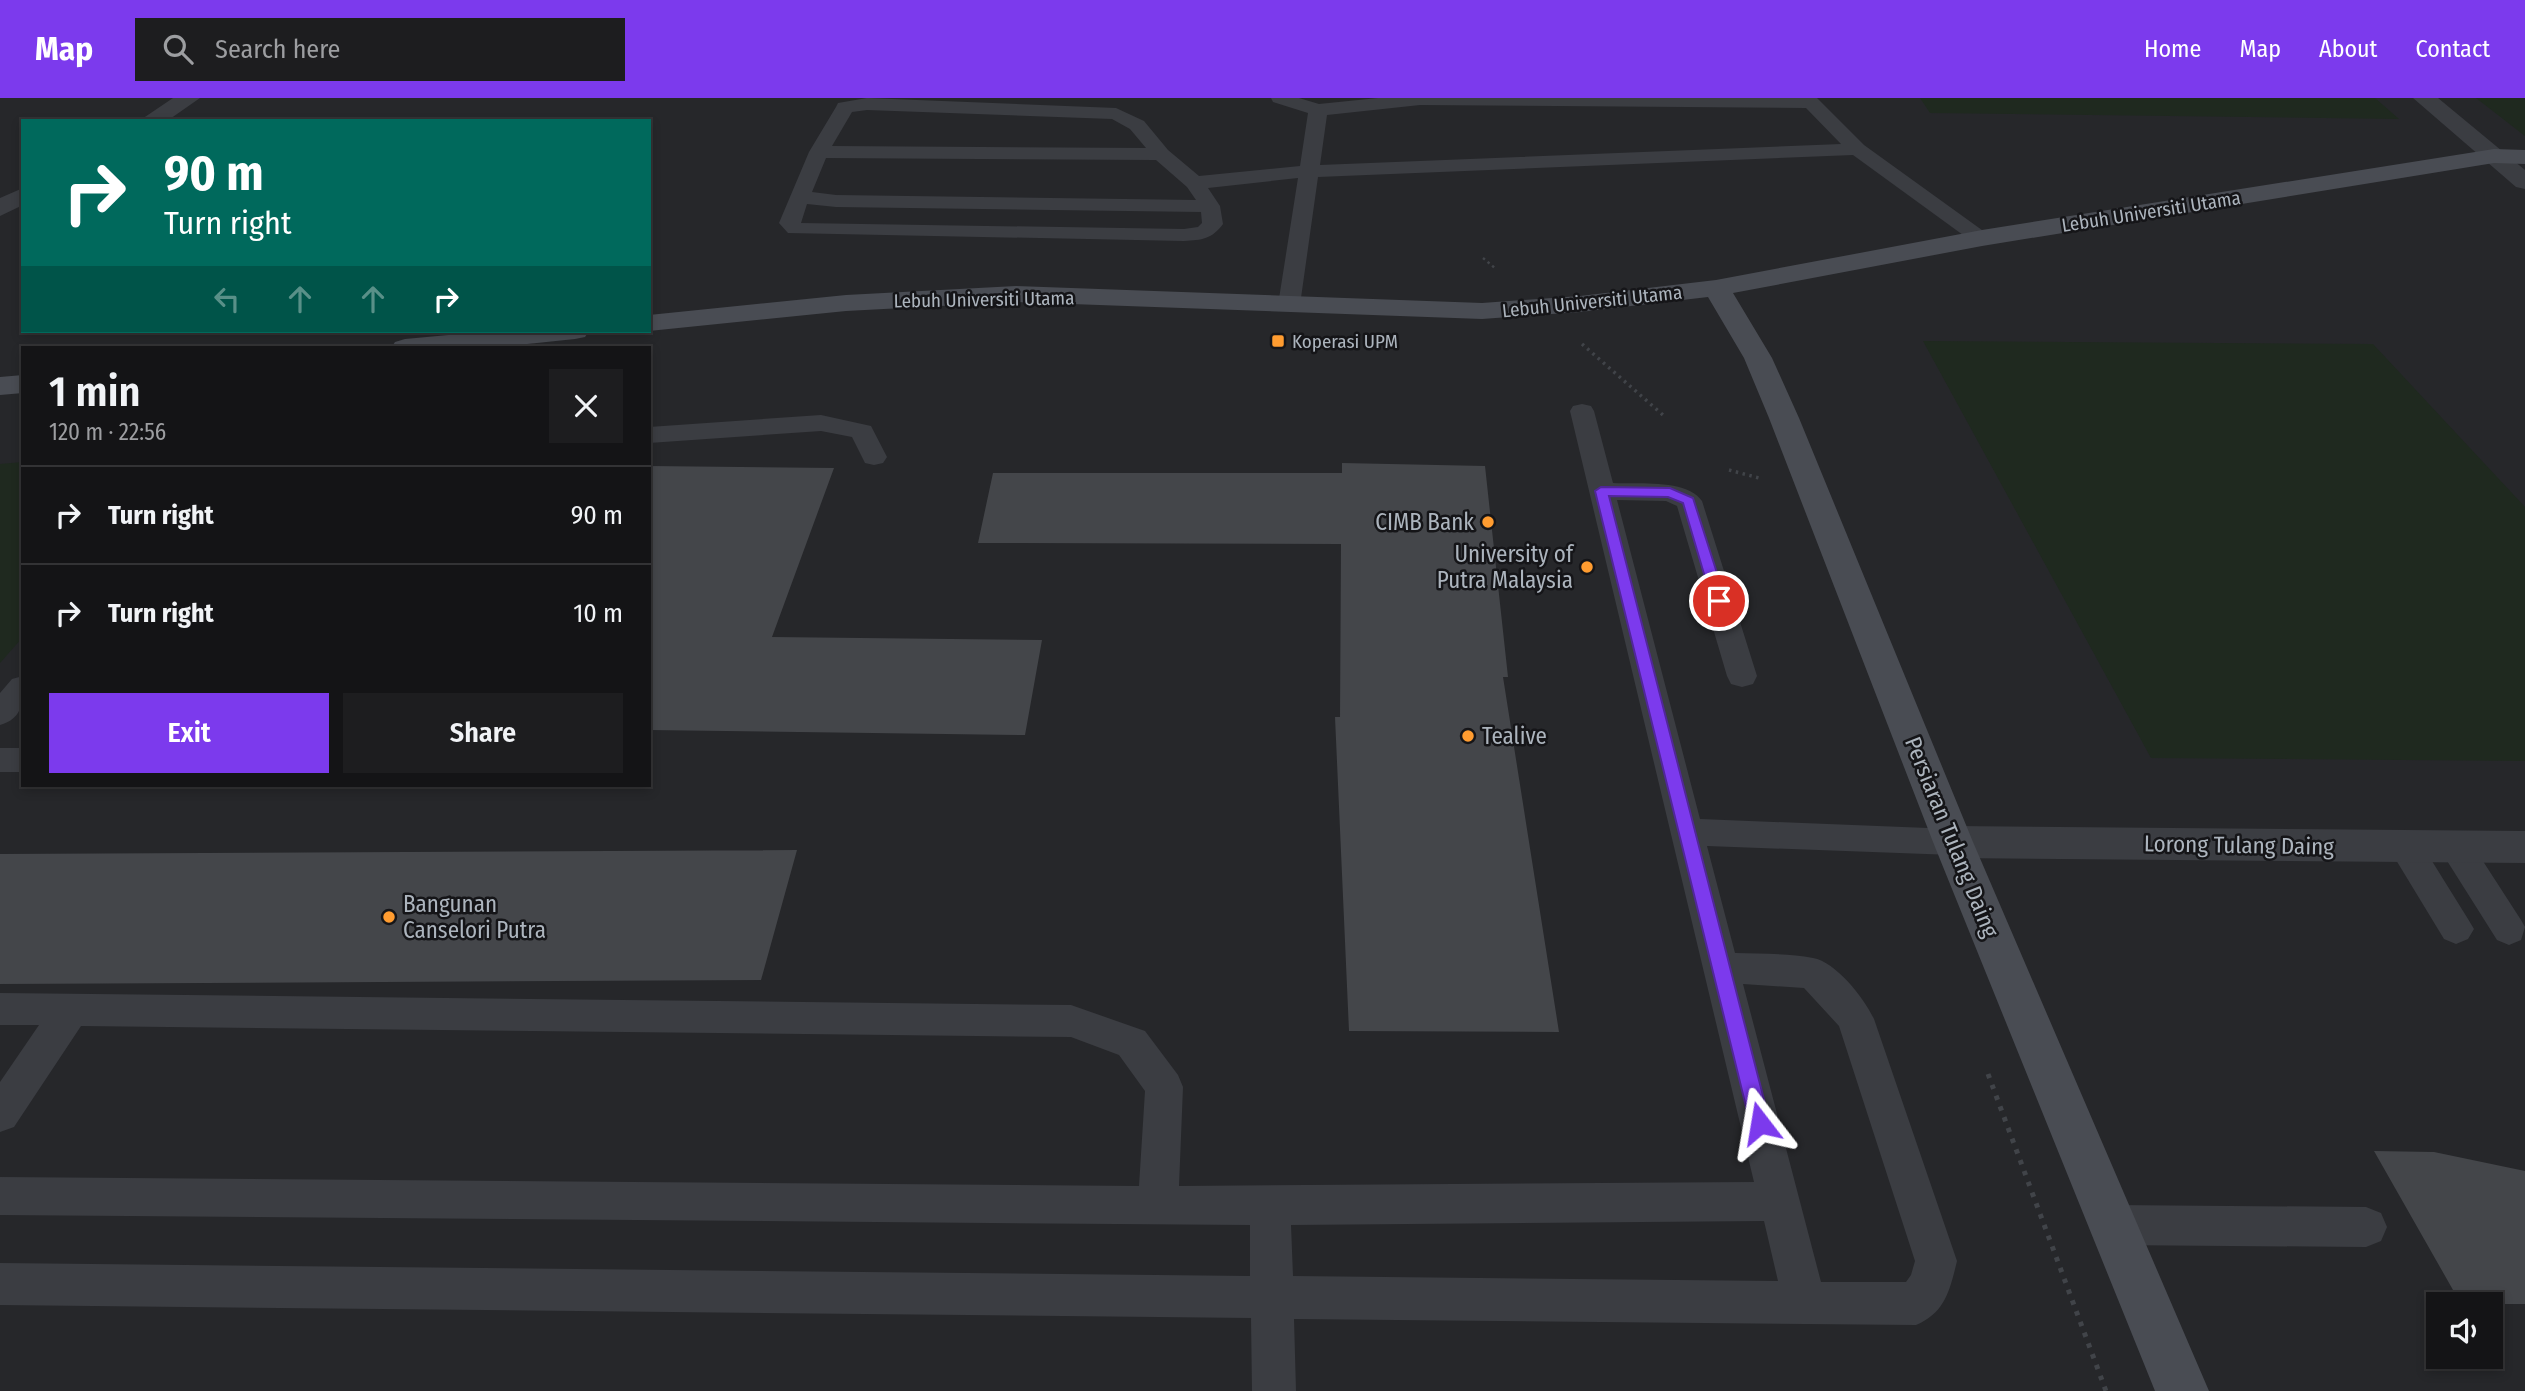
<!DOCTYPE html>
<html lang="en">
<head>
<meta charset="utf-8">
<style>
  :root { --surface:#141416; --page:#1d1d1f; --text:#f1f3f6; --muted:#9d9ea1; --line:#333335; --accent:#7c3aed }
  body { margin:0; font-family:"Fira Sans Condensed",sans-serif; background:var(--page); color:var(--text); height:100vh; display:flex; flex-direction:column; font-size:26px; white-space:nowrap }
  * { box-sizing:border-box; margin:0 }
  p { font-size:23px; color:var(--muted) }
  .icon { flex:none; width:38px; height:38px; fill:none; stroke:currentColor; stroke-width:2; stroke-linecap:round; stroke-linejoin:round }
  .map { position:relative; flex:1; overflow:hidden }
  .sheet { position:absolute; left:21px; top:248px; width:630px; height:441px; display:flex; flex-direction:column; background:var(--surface); border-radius:0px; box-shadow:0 4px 10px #0003,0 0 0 2px var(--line) }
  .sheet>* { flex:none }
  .top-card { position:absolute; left:21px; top:21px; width:630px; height:214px; border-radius:0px; box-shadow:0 4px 10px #0003,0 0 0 2px var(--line); background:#00695c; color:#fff; overflow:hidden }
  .fabs { position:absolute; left:2426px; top:1194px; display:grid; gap:14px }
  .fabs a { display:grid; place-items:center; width:77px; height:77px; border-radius:0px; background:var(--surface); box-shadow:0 4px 10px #0003,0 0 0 2px var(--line); font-size:35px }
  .pin { position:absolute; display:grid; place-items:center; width:60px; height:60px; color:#fff; margin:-30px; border:4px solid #fff; border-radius:50%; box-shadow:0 2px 7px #0007 }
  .me { position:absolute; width:77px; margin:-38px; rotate:346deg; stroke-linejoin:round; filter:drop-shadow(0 0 5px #0008) }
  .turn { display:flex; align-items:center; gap:24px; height:147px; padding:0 28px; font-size:32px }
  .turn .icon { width:91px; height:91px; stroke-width:2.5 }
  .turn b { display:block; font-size:49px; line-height:60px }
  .lanes { display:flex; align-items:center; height:66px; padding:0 28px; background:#0003; justify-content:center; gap:35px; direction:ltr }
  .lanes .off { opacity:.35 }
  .round { display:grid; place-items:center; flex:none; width:74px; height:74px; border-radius:0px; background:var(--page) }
  .head { display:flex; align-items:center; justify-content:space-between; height:119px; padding:0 28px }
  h1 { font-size:42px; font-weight:600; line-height:52px }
  .cta { display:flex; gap:14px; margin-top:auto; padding:14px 28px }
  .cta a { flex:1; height:80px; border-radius:0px; background:var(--accent); color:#fff; font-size:28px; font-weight:600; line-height:80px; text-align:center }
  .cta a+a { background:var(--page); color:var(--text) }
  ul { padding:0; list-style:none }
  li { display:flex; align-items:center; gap:21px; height:98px; padding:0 28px; border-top:2px solid var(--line) }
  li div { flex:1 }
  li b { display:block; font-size:26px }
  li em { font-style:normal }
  header { display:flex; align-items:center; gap:42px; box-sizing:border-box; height:98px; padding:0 35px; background:var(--accent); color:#fff }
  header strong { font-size:33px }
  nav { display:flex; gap:38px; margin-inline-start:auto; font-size:24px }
  .search { width:490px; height:63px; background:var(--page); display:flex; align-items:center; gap:18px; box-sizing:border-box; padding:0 24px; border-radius:0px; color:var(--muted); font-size:26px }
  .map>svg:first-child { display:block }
</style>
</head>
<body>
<header>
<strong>Map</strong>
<div class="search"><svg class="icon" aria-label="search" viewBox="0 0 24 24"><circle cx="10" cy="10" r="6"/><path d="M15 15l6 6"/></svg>Search here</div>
<nav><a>Home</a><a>Map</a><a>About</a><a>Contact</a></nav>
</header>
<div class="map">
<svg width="2525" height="1293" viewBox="0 0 2525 1293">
  <rect width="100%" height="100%" fill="#1a1b1d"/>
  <path fill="#26272a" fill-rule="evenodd" d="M0 0H2525V1293H0ZM23 23H649V233H23ZM23 250H649V688H23ZM2438 1206H2490V1258H2438Z"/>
  <path fill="#1f291f" d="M1920 0H2375L2399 21 1930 15Z
    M2476 0H2525V38Z
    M1923 243 2373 246 2525 409V663L2151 660Z
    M23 364V539L0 565V366Z"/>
  <path fill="#44464a" d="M1342 365 1485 368 1508 579H1503L1559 934 1349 933 1335 619H1340L1341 446 978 445 993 375H1342Z
    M649 368 834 370 772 539 1042 542 1025 637 649 632Z
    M797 752 761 882 0 886V756Z
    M2374 1053 2434 1054 2525 1073V1206H2461Z"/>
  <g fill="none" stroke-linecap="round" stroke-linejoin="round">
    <path stroke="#414449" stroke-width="2.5" stroke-dasharray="2.5 3.5" stroke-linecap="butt" d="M1483 160 1496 171"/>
    <path stroke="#414449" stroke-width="3.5" stroke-dasharray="2.5 4.5" stroke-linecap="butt" d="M1582 246 1663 317
      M1729 372 1759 380"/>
    <path stroke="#414449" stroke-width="5" stroke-dasharray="4.5 7" stroke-linecap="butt" d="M1988 976 2106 1293"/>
    <path fill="#3b3d42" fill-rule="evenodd" d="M867 0 1116 10 1144 23 1168 52 1199 78 1300 68 1308 15 1273 4 1271 0H1299L1319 6 1378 0H1817L1864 47 1993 140 1990 145H1974L1853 57 1318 79 1300 207 1297 212H1281L1278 207 1298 80 1208 90 1220 108 1223 126C1212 141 1202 142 1184 143L788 135 779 125 809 54 836 9 838 5ZM1420 7 1806 10 1841 46 1320 67 1327 17ZM867 12 1112 21 1130 31 1146 50 832 48 852 14ZM826 60 1156 62 1187 89 1196 102 836 97 812 94ZM807 106 836 109 1201 114 1202 125 1198 129 1184 131 801 125Z
      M1582 306 1591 308 1594 313 1613 385C1637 386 1688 381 1702 403L1757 578 1753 586 1742 589 1731 586 1727 578 1677 408 1666 403 1617 402 1700 721 1953 731 1965 735 1970 744 1965 753 1953 757 1707 748 1735 855C1760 856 1788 855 1813 860 1836 864 1864 900 1874 921L1957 1163C1950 1192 1945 1215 1916 1227L1294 1221 1296 1293H1252L1251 1220 0 1207V1165L1250 1178V1127L0 1117V1079L1139 1088 1145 993 1119 957 1071 939 81 928 14 1029 0 1034V984L39 927H0V895L1071 907 1145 933 1178 977 1183 989 1179 1088 1754 1084 1570 313 1573 308ZM1743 886 1804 890 1839 928 1915 1163 1911 1177 1906 1184H1821ZM1764 1123 1778 1183 1293 1178 1291 1127Z
      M821 317 871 328 887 359 883 365 874 367 865 365 852 339 821 333 649 345V329Z
      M23 578C23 601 25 620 0 627V595L12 581Z
      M0 650H23V674H0Z
      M2405 735 2417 739 2468 821 2474 831 2468 841 2456 846 2444 841 2393 757 2388 748 2393 739Z
      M2456 736 2468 740 2521 822 2525 829 2521 842 2509 847 2497 842 2444 758 2439 749 2444 740Z
      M2113 1107 2366 1109 2381 1115 2387 1129 2381 1143 2366 1149 2113 1147 2098 1141 2092 1127 2098 1113Z"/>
    <path fill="#3b3d42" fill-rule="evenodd" d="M173 0H200L167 23H139Z
      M2413 0H2438L2525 72V91L2516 89Z
      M23 90V107L0 118V100Z
      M1953 728 2525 733V765L1953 760 1939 755 1933 744 1939 733Z"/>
    <path fill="#494c53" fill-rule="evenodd" d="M2494 51 2525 52V66L2494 65 1982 148 1733 195 1772 260 1799 320 1973 744 2209 1293H2155L1933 744 1769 320 1744 260 1708 199 1580 214 1482 221 1016 204 846 213 649 233H646H649V217L846 197 1016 188 1482 205 1580 198 1716 182 1982 132Z
      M492 233H589L585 239 575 241 488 250H391L395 244 405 241Z
      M23 277V295L0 297V279Z"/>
  </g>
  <path fill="#7c3aed" stroke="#51269a" stroke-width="2" d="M1601 389 1670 390 1693 400 1726 503 1719 508 1712 503 1683 405 1668 399 1609 398 1770 1025 1767 1031 1760 1034 1753 1031 1750 1025 1595 393Z"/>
  <g fill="#ff9c30" stroke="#151518" stroke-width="2.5">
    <rect x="1271" y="236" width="14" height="14" rx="3.5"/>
    <circle cx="1488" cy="424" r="7"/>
    <circle cx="1587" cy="469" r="7"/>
    <circle cx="1468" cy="638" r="7"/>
    <circle cx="389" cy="819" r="7"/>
  </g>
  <g text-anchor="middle" stroke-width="5" stroke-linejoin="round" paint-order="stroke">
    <g font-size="19" fill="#acb4bd" stroke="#151518">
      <text transform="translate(2151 113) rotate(-9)" y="7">Lebuh Universiti Utama</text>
      <text transform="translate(984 201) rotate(-1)" y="7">Lebuh Universiti Utama</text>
      <text transform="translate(1592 203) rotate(-6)" y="7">Lebuh Universiti Utama</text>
    </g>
    <g font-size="19" fill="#acb4bd" stroke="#151518" text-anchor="start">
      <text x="1292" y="250">Koperasi UPM</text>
    </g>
    <g font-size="23" fill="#acb4bd" stroke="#151518" text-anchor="end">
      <text x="1474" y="432">CIMB Bank</text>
      <text x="1573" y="464">University of<tspan x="1573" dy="26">Putra Malaysia</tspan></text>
      <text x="1482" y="646" text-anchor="start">Tealive</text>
      <text x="403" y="814" text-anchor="start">Bangunan<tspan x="403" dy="26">Canselori Putra</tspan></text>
    </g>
    <g font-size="23" fill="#acb4bd" stroke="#151518">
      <text transform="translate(1952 739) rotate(68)" y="8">Persiaran Tulang Daing</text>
      <text transform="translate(2239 747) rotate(1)" y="8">Lorong Tulang Daing</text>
    </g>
  </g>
</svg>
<div class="fabs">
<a><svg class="icon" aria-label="sound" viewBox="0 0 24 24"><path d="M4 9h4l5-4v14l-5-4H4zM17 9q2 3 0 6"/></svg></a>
</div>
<div class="pin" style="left:1719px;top:503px;background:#d93025"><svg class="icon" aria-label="arrive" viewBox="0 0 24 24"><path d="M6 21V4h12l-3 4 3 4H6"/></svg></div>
<svg class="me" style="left:1760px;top:1025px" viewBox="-20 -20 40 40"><path d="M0-17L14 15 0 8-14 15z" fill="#7c3aed" stroke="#fff" stroke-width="4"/></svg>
<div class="top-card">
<div class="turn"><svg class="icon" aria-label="right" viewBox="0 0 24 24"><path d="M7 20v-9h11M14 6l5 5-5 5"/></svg><div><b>90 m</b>Turn right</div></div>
<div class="lanes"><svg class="icon off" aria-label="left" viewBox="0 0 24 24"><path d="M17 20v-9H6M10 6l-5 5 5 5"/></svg><svg class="icon off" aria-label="ahead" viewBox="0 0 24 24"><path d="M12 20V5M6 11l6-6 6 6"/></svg><svg class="icon off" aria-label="ahead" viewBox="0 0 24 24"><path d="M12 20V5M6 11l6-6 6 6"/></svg><svg class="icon" aria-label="right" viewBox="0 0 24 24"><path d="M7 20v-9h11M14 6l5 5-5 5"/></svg></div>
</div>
<section class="sheet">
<div class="head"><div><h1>1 min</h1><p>120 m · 22:56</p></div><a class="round"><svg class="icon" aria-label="close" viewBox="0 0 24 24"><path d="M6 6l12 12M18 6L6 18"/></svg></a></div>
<ul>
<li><svg class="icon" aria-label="right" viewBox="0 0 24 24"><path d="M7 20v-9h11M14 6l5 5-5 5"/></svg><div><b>Turn right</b></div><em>90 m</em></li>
<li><svg class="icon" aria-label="right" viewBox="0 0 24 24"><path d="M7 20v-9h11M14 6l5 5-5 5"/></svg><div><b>Turn right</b></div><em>10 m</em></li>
</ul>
<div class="cta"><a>Exit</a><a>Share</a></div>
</section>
</div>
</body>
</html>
